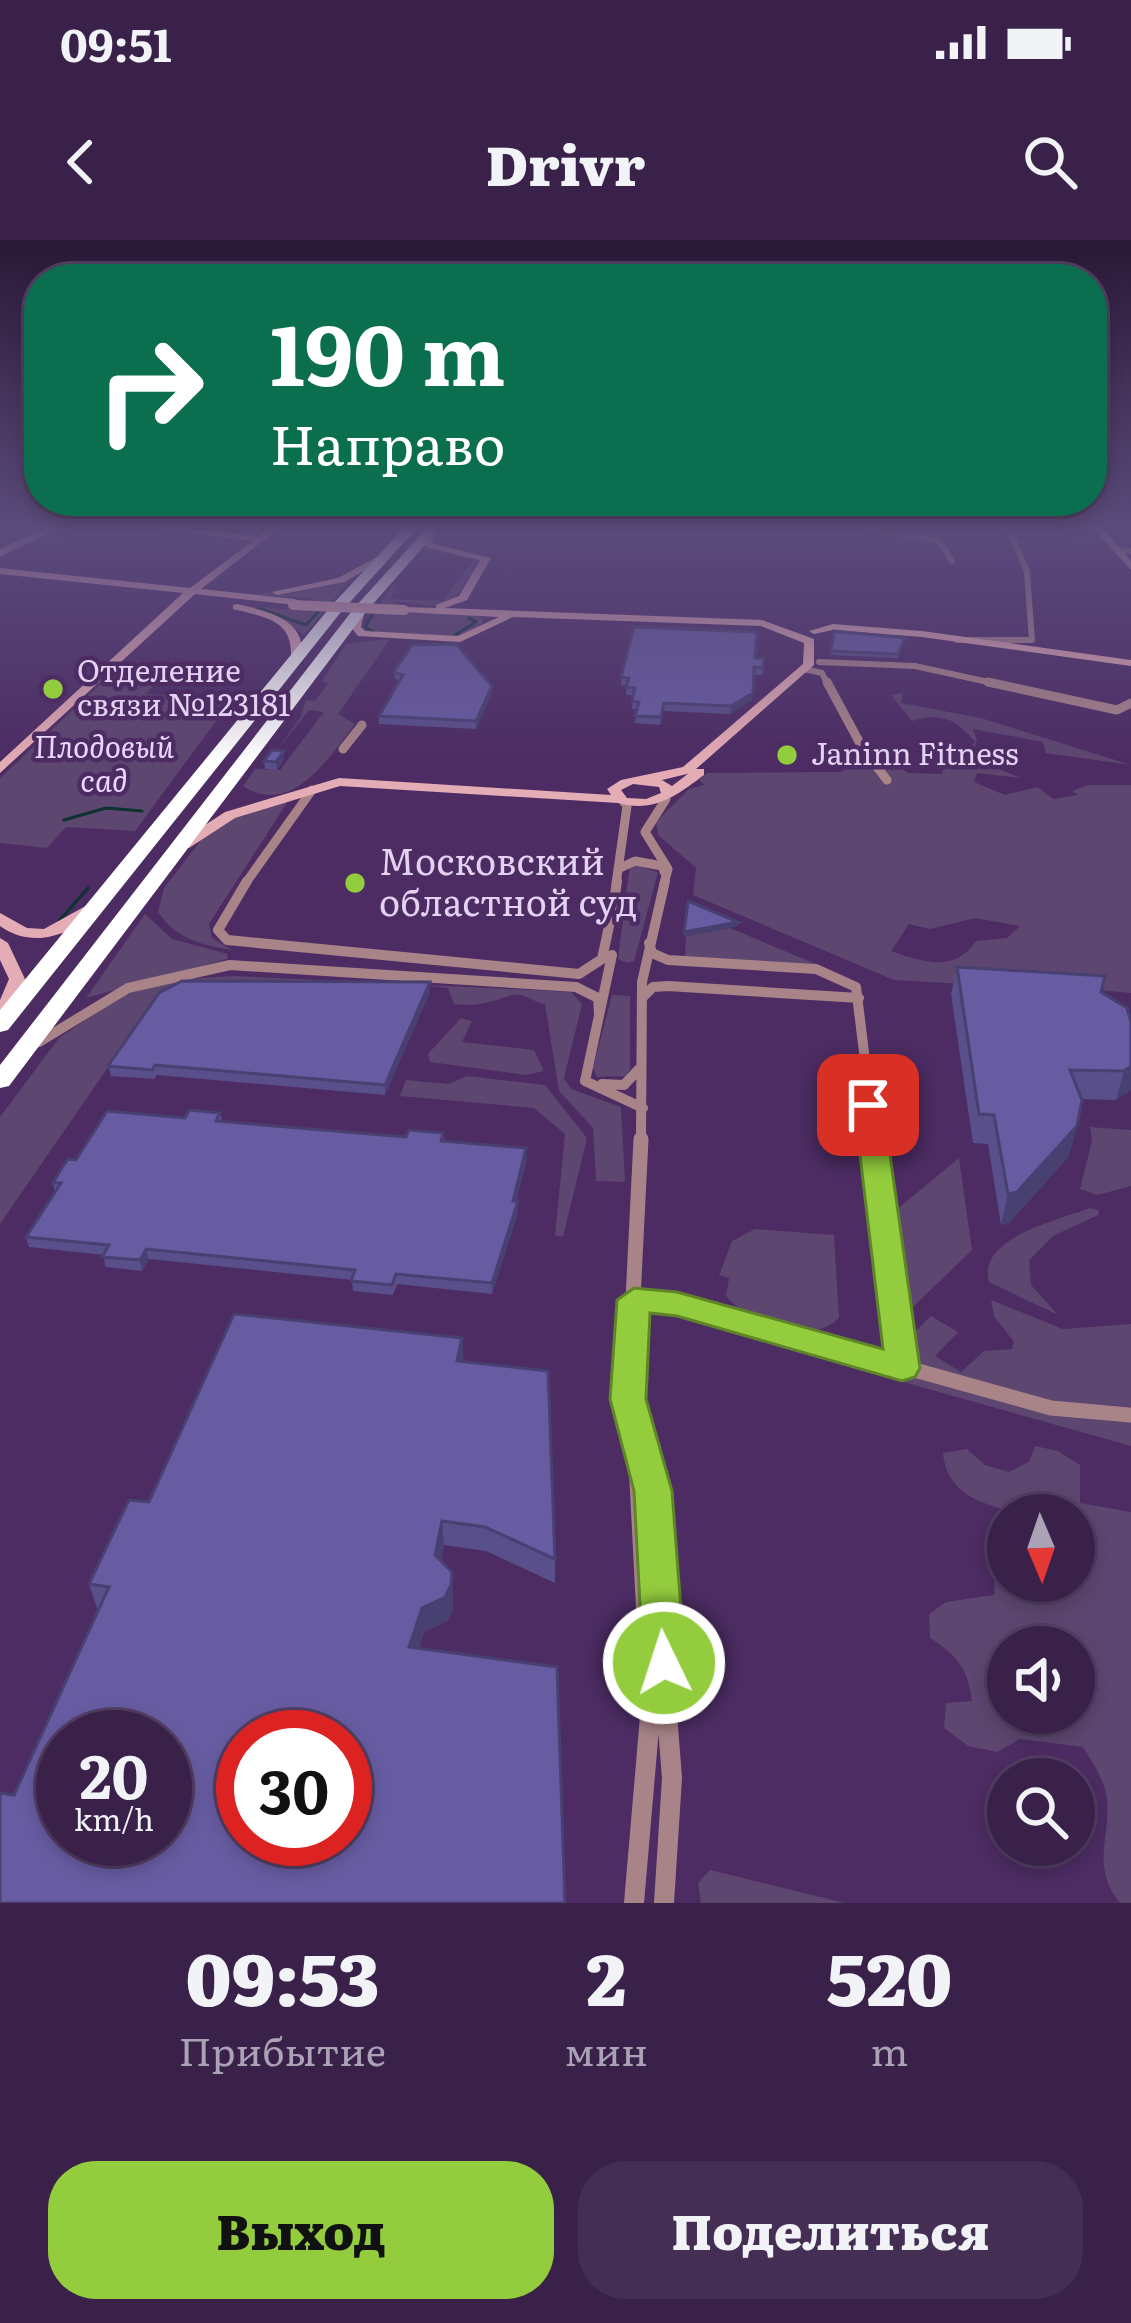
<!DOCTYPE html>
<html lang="ru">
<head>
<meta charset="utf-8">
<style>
  :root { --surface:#39214a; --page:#442e54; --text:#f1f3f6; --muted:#aba3b5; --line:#533e62; --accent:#93cd3d }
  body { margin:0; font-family:Literata,serif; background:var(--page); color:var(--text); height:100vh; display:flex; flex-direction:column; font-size:45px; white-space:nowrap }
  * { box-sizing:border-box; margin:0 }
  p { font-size:39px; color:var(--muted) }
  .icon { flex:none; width:66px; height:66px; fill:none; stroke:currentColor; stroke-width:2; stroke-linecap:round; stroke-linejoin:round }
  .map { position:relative; height:1663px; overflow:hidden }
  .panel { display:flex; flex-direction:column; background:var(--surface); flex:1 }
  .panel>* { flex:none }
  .top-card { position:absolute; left:24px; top:24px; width:1083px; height:252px; border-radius:48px; box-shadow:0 6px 18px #0003,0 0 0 3px var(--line); background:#0b6e4f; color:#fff; overflow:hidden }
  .needle { width:78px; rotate:178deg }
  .tools { position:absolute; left:987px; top:1254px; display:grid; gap:24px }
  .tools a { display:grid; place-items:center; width:108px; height:108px; border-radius:50%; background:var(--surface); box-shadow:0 6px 18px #0003,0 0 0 3px var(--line); font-size:60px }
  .speed { position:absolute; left:36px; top:1470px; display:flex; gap:24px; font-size:60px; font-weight:700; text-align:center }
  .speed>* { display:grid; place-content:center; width:156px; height:156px; border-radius:50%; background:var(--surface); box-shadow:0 6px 18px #0003,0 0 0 3px var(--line); line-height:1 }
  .speed small { font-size:30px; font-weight:400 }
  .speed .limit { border:18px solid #d22; background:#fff; color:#111 }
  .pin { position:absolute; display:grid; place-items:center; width:102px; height:102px; color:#fff; margin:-51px; border-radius:24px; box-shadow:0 6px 18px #0006 }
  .me { position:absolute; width:132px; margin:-66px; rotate:356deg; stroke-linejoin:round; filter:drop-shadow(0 0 9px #0008) }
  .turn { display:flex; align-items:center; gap:42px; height:252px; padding:0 48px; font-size:54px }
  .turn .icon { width:156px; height:156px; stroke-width:2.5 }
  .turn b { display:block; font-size:84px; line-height:102px }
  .eta { display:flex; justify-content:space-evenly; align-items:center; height:204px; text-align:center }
  .eta b { font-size:72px; font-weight:800; line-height:84px }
  .button { display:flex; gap:24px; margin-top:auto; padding:24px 48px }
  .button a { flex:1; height:138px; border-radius:48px; background:var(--accent); color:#111; font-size:48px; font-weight:800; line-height:138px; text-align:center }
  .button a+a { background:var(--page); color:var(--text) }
  .status { display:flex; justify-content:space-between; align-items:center; height:84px; padding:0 60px; background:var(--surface); direction:ltr }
  .status svg { height:33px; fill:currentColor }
  header { display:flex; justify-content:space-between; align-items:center; height:156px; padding:0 48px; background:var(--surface); font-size:54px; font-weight:800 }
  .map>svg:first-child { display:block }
</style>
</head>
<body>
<div class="status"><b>09:51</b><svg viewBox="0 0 49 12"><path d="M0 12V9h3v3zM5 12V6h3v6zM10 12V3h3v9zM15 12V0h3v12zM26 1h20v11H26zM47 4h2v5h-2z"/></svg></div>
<header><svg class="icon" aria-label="back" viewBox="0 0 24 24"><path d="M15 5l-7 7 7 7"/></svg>Drivr<svg class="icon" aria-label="search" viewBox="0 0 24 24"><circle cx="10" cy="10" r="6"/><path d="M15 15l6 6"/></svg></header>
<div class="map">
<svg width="1131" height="1663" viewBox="0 0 1131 1663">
  <rect width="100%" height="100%" fill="#4c2c63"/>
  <path fill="#5d4670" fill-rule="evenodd" d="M449 311 480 318 453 362 430 366 397 361 387 373 475 374 483 378 482 386 463 397 362 391 392 346 397 345 390 359 443 361 474 319 436 313 414 319Z
    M352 338 304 395 285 379 238 365 300 371 314 358 251 355Z
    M390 399 338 474 355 484C329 517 292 578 243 546L255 529 280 530 324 472 309 470 274 514 300 478 306 460 315 461 328 443 322 441 346 404Z
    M123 423 171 426 146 454 233 458 135 591 66 587 47 608 0 603V538Z
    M903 453 901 463 981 478 1131 525 1046 513 1043 502 973 489 977 500 973 512 989 515 977 520 1021 538 977 533 974 542 1005 555 1038 547 1053 559 1078 555 1072 551 1088 545H1131V753L1014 742V747L894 740 693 655 696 628 658 595 656 582 689 549 704 545 699 540 707 533 841 532 870 510 908 533 942 534 947 511 968 510 975 502C958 480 940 471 912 481L891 455ZM975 678 1020 686 1007 698 976 701C956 731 927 724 891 711L909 684 930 689Z
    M288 561 209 684 212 698 232 710C202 705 176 699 158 672L164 648 213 585Z
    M630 624 658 632 634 721 627 723 618 719Z
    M145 674 172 699 228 714 227 719 86 758Z
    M730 688 816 724 685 716 686 696Z
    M234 736 571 752 582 764 564 838 571 849 621 867 625 942 596 941 593 888 559 851 545 764C533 762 523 751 509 756 490 762 478 767 454 764L448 748 430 746 183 744 162 749 0 984V877L59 798 124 754 188 739Z
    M612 755 630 756V829L626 836 597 837 593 828Z
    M461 778 472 781 462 802 534 810 544 831 526 835 430 822 428 814Z
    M467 836 545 845 587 898 563 997 555 995 565 894 534 868 400 856 406 840 449 844Z
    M1090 887 1131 890V946L1098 955 1080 949 1092 901Z
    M959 918 972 1010 907 1073 895 971Z
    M1090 968 1099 970 1098 975 1053 996 1029 1020 1031 1045 1058 1075 989 1042C977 997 1059 980 1090 968Z
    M755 989 834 995 839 1078C811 1107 749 1083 726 1056L729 1038 719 1035 732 1001Z
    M991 1060 1063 1089 1131 1084V1167L1050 1161 923 1126 910 1113 908 1099 931 1076 958 1092 935 1116 961 1132 984 1111 1012 1109 1014 1102 994 1076Z
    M779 1098 1131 1180V1206L775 1106Z
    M1035 1206 1058 1211 1080 1225V1263L1131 1272V1663H1120C1090 1626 1111 1597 1107 1560 1105 1540 1093 1523 1083 1507L1020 1499 997 1512 968 1506 944 1488 946 1463 972 1461C968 1429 957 1415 930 1398L929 1374 946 1362 994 1355 996 1312 1008 1314V1341H1074V1275C1028 1275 947 1272 943 1213L967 1209 985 1225 1009 1232 1029 1222ZM1074 1407V1473H1008V1407Z
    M710 1630 845 1663H701L698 1643Z"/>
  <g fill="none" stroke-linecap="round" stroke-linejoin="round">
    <path stroke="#0c3330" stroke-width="3" d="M258 368 306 385 319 371
      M373 374 365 387 374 392
      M455 395 476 382 469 378
      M64 580 106 568 142 571
      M59 681 88 648"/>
    <path stroke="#a88489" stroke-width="6" d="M870 289 938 300 952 321
      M1116 310 1131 311
      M957 400H1032L1027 332 1009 289
      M819 422 915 426 1002 445
      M804 429 822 433 828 445"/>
    <path stroke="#a88489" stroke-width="9" d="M827 442 863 509 887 540
      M988 442 1117 470 1131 463
      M343 509 362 485
      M618 629 635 621 662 626 666 636
      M245 644 312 550
      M616 644 627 566 623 561
      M664 644 668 629 645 592 666 559"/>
    <path stroke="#a88489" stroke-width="10" d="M247 641 218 690 227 700 579 734 602 719 612 672
      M612 676 617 641
      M649 703 652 713 668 720 816 729 856 747 875 902
      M612 715 585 841 643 868
      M643 757 653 747 668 746 859 758
      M39 802 128 748 230 725 576 747 598 758 599 774
      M602 844 624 845 639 829
      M641 902 642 742 665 641"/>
    <path stroke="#a88489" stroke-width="15" d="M641 899 628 1159 649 1234
      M874 899 902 1128
      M633 1060 677 1064 1051 1168 1131 1175
      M637 1202 639 1234"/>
    <path stroke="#a88489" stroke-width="20" d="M648 1231 672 1538 664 1663
      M634 1663 651 1465 639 1231"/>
    <path fill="#e4acb4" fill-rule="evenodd" d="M45 289H57L0 317V310Z
      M159 289H193L259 296 268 289H278L201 349 295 359 300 362 295 365 195 354 0 533V522L183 353 0 334V328L190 348 253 301Z
      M430 289 434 292 432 302 434 304 491 318 467 360 445 368 762 380 814 399V425L696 529H704V535C676 556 654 573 618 563L340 546 235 578 189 608H179V602L225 572 339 538 611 555 607 549 621 540 683 527 803 424 804 403 761 386 513 377 460 402 358 396 351 387 355 370 360 367 365 370 361 387 365 391 458 396 499 377 400 372 399 370 404 367 436 368V365L459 356 480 320 428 308 422 302 426 292ZM689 533 672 546 662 540 687 534ZM633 544 659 547 661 553 646 559 627 558 621 550Z
      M1094 289H1103L1131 321V330Z
      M377 317 385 319 344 342 277 355 272 352 338 338Z
      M237 364C269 372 308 379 301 419L291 417C293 379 264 377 233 369V365Z
      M833 384 922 391 1131 420V426L922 397 833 390 814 394 809 391Z
      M91 663 99 668C72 695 34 710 0 686V673L27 688 44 689Z
      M0 698 8 703 25 739 9 780 0 785V760L9 739 0 720Z"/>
    <path fill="#fff" fill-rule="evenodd" d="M403 289H416L341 372 8 790 0 792V770L331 366Z
      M426 289H439L365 373 9 846 0 848V825L355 367Z"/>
    <path stroke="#d2bee2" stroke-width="3" d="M0 311 46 289"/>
    <path stroke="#e4acb4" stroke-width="10" d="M293 365 404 370"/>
  </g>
  <path fill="#594f8b" d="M834 391 905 398 898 418 831 415Z
    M755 418H764L763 435H754L752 460 730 474 663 471 660 485 635 483 637 469H632L633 455H626L627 445H621V437Z
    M394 432 492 453 476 489 379 484V476L400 441 395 439Z
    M284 511V519L277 530 265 529 264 521Z
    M957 727 1101 752 1131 850 1116 860 1082 859 1069 916 1010 982 1001 985 988 904 973 903 951 754Z
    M430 742V752L385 855 157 835 154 839 111 836 108 826Z
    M220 873 222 881 406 897 443 893 444 901 527 918 516 961 518 972 492 1054 397 1044 393 1055 353 1051 352 1040 149 1019 142 1031 105 1027 104 1015 29 1007 26 997 55 952 53 943 76 920 185 878Z
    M463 1122 555 1319V1343L486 1311 444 1305 441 1321 452 1332 453 1369 447 1381 424 1392 419 1409 14 1555 99 1369 97 1368 89 1344 149 1262Z"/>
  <path fill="#484071" d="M492 446V453L476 489V481Z
    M753 453 752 460 730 474 731 466Z
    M284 511V519L277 530 276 522Z
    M738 682V686L684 697V692Z
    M430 742V752L385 855V845Z
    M1131 826V850L1116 860 1124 831Z
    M1077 886 1069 916 1010 982 1001 985 1008 954Z
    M526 908 527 918 513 971V961Z
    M518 961V972L492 1054V1043Z
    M146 1009 149 1019 142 1031 140 1020Z
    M462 1098 464 1122 457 1121Z
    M442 1281 444 1305 437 1339 435 1315Z
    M452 1332 453 1369 447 1381 424 1392 412 1431 409 1407 422 1368Z"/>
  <path fill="#675ca2" stroke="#484071" stroke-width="3" fill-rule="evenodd" d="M634 387 757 392 755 418H764L763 428 754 427 753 453 731 466 664 463 661 477 635 476 639 462 632 461 635 448 626 447 629 438 621 437Z
    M834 391 905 398 898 414 831 411Z
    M456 404 492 446 476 481 379 476 403 435 394 432 412 405Z
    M272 510 284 511 276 522 264 521Z
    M688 661 738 682 684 692Z
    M957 727 1105 736 1101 752 1127 768 1131 782V826L1124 831 1070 830 1082 860 1077 886 1017 952 1008 954 994 875 979 874Z
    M182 741 430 742 385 845 155 825 152 830 108 826 159 753Z
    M189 870 220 873 216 881 406 897 409 890 443 893 441 901 526 908 513 961H518L492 1043 396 1034 392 1045 351 1041 355 1030 146 1009 140 1020 102 1017 109 1005 26 997 61 943H53L60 931 68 919 76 920 107 871 185 878Z
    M234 1074 462 1098 457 1121 548 1131 555 1319 485 1287 442 1281 435 1315 452 1332 451 1345 445 1357 422 1368 409 1407 557 1427 565 1663H0V1553L14 1555 109 1347 89 1344 129 1260 149 1262ZM63 1497H165V1599H63ZM243 1497H345V1599H243Z"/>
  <linearGradient id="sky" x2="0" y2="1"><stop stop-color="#2a1836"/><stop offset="0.55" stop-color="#5b4b7c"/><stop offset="1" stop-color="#5b4b7c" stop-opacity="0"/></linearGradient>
  <rect width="1131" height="522" fill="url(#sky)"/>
  <path fill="#93cd3d" stroke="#608528" stroke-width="3" d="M868 856 883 865 920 1128 915 1137 902 1141 677 1076 650 1073 646 1159 672 1251 685 1423 679 1437 664 1442 649 1437 643 1423 634 1251 610 1159 617 1060 634 1048 677 1052 883 1109 854 865Z"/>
  <g fill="#93cd3d" stroke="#4c2c63" stroke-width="4.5">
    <circle cx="53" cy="449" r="12"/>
    <circle cx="787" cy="515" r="12"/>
    <circle cx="355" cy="643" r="12"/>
  </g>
  <g text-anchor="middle" stroke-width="9" stroke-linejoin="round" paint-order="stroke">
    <g font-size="30" fill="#e4d2f3" stroke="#4c2c63" text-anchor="start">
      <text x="77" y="442">Отделение<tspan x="77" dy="34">связи №123181</tspan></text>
      <text x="811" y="525">Janinn Fitness</text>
    </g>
    <g font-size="30" font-style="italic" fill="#ebd7fd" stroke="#4c2c63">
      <text x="104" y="518">Плодовый<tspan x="104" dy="34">сад</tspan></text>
    </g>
    <g font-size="36" fill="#e4d2f3" stroke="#4c2c63" text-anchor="start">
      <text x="379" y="635">Московский<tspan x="379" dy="41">областной суд</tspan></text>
    </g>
  </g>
</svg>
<div class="tools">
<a><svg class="needle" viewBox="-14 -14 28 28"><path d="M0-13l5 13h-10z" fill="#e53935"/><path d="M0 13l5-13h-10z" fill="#aba3b5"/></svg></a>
<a><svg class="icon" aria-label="sound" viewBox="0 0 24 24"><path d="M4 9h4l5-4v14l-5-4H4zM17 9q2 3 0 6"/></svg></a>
<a><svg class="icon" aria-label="search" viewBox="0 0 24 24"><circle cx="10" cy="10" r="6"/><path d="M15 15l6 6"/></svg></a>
</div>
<div class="speed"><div>20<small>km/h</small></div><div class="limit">30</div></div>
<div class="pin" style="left:868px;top:865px;background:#d93025"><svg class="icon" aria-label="arrive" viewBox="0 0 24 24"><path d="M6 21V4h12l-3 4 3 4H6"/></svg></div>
<svg class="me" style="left:664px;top:1423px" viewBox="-20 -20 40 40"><circle r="17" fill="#93cd3d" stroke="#fff" stroke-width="3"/><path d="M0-11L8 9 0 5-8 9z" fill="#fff"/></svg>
<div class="top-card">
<div class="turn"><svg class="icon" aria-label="right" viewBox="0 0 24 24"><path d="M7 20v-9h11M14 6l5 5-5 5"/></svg><div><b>190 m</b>Направо</div></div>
</div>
</div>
<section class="panel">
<div class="eta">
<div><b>09:53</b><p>Прибытие</p></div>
<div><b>2</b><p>мин</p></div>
<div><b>520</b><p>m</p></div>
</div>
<div class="button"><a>Выход</a><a>Поделиться</a></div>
</section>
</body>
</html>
